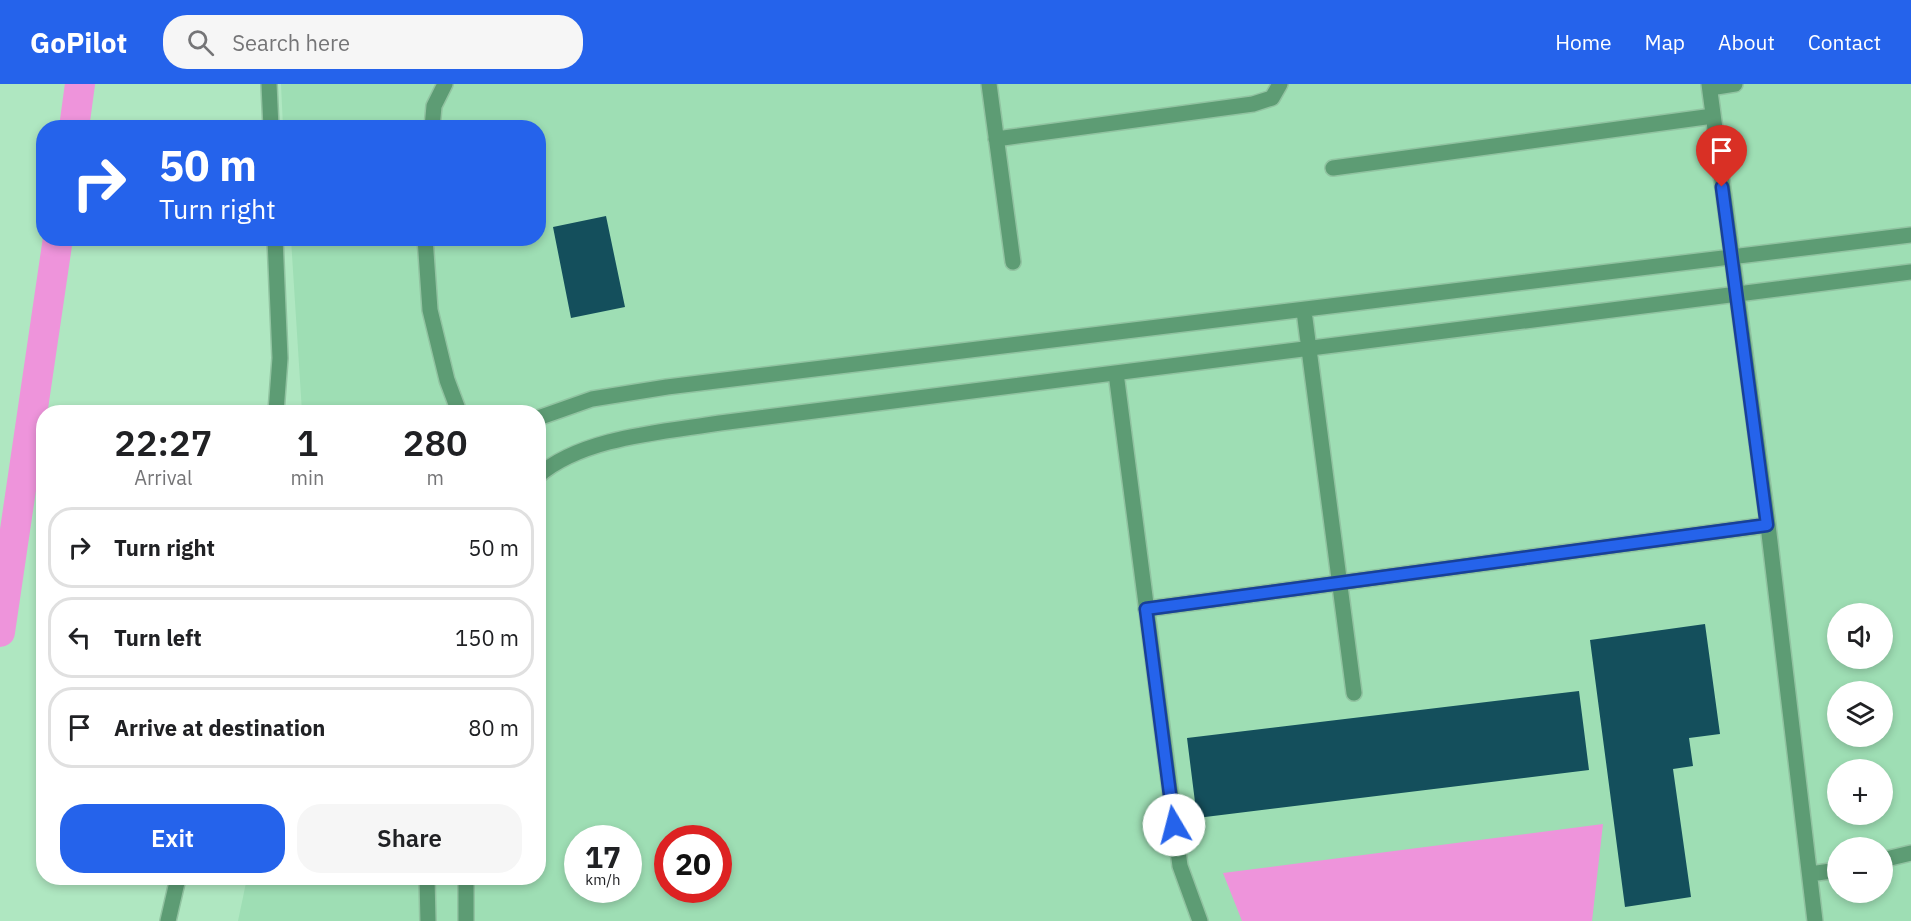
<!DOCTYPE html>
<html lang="en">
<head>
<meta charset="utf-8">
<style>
  :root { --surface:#fff; --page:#f6f6f6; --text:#202124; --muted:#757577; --line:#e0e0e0; --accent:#2563eb }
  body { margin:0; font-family:"IBM Plex Sans",sans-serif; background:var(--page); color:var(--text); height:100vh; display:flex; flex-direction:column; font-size:22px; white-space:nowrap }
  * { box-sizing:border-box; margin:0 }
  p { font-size:20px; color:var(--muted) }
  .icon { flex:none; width:33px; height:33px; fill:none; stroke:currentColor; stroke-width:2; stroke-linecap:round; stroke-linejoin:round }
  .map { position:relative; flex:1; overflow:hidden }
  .sheet { position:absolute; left:36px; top:321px; width:510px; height:480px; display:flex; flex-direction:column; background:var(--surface); border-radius:24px; box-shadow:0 3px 9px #0003 }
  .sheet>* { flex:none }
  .top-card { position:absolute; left:36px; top:36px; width:510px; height:126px; border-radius:24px; box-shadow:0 3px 9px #0003; background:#2563eb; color:#fff; overflow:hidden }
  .controls { position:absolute; left:1827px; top:519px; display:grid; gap:12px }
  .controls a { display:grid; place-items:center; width:66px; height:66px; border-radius:50%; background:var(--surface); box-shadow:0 3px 9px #0003; font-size:30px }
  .speed { position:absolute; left:564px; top:741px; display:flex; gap:12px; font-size:30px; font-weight:700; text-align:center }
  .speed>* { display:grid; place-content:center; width:78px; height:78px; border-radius:50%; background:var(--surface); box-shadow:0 3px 9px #0003; line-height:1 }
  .speed small { font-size:15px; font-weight:400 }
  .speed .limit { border:9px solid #d22; background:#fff; color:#111 }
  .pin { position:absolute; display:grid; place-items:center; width:51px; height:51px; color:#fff; margin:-62px -26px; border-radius:50% 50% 50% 0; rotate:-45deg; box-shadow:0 0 6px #0007 }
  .pin .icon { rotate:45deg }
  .me { position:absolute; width:66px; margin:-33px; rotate:352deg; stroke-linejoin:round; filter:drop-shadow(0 0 4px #0008) }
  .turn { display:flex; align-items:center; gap:21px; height:126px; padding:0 24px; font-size:27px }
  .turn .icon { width:78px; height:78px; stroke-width:2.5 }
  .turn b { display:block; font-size:42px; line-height:51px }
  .eta { display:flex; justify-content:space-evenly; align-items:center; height:102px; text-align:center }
  .eta b { font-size:36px; font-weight:600; line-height:42px }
  .action { display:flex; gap:12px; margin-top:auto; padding:12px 24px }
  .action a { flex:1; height:69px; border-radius:24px; background:var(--accent); color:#fff; font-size:24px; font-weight:600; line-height:69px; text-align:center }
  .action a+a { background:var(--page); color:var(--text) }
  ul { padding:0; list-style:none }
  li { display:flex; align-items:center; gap:18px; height:81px; margin:0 12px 9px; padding:0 12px; border:3px solid var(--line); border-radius:24px }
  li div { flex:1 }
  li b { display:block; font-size:22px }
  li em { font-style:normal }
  header { display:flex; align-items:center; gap:36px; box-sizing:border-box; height:84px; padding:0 30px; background:var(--accent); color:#fff }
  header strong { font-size:28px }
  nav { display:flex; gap:33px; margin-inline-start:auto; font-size:21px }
  .search { width:420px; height:54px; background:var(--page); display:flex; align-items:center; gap:15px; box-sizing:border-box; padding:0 21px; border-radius:24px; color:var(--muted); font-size:22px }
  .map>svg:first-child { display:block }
</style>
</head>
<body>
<header>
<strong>GoPilot</strong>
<div class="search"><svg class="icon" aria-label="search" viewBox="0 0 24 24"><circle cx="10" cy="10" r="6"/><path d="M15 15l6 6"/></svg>Search here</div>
<nav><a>Home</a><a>Map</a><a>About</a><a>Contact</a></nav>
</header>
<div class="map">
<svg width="1911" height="837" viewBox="0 0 1911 837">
  <rect width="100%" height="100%" fill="#afe7c1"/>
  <path fill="#9edeb4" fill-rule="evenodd" d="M281 0H1911V837H238L247 794H538V328H302L291 155 538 154V44L283 43ZM1838 530H1882V574H1838ZM1838 608H1882V652H1838ZM1838 686H1882V730H1838ZM578 754H628V806H578ZM668 754H718V806H668ZM1838 764H1882V808H1838Z"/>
  <path fill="#ee94db" d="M1603 740 1592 837H1242L1223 789Z"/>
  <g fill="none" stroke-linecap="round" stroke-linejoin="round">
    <path stroke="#ee94db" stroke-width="30" d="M74 44 80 0
      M0 548 58 154"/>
  </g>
  <path fill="#144f5c" d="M606 132 625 223 571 234 553 143Z
    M1705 540 1720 650 1689 654 1693 682 1673 685 1691 813 1625 823 1590 556Z
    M1579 607 1589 686 1197 734 1187 654Z"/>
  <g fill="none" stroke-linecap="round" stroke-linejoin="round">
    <defs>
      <path id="minor" d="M269 0 271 44
        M989 0 1013 178
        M1709 0 1768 441 1815 837
        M1710 4 1735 0
        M432 44 434 22 445 0
        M996 55 1253 20 1272 14 1280 0
        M1333 84 1713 32
        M275 154 280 274 276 328
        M425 154 430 226 447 296 459 328
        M1304 227 1354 609
        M1116 289 1180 782 1200 837
        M538 334 592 315 667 303 1911 151
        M538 392C582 353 664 348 720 339L1911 188
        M1146 525 1768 441
        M1882 776 1911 769
        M1810 790 1838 786
        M427 794 428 837
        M466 794V837
        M168 837 178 794"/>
    </defs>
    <use href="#minor" stroke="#91c3a1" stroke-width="18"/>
    <use href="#minor" stroke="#5d9c74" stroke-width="15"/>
  </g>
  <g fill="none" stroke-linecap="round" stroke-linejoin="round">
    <defs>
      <path id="route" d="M1174 741 1146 525 1767 441 1722 103"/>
    </defs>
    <use href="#route" stroke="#184099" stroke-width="15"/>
    <use href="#route" stroke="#2563eb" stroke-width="10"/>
  </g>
</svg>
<div class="controls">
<a><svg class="icon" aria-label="sound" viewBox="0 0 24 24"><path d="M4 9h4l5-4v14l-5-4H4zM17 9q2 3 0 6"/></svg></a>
<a><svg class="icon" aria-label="layers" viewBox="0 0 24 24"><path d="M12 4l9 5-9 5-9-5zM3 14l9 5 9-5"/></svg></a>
<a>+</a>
<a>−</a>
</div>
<div class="speed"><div>17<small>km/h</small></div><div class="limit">20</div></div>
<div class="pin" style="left:1722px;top:103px;background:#d93025"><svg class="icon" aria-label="arrive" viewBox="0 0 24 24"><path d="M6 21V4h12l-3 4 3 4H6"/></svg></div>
<svg class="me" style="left:1174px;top:741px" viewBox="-20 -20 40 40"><circle r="19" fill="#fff"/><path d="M0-13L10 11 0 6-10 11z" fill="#2563eb"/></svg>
<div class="top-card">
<div class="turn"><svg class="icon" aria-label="right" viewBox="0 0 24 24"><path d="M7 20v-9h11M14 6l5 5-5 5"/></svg><div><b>50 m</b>Turn right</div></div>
</div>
<section class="sheet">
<div class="eta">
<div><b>22:27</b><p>Arrival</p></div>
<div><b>1</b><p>min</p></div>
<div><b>280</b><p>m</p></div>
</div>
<ul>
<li><svg class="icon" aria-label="right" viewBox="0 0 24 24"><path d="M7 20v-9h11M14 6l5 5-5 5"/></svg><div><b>Turn right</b></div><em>50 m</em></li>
<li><svg class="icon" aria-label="left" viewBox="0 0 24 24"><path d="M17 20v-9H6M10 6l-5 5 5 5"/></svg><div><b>Turn left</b></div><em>150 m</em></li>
<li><svg class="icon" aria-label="arrive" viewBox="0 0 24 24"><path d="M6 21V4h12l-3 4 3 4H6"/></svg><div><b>Arrive at destination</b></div><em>80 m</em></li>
</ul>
<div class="action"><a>Exit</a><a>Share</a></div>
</section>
</div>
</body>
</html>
